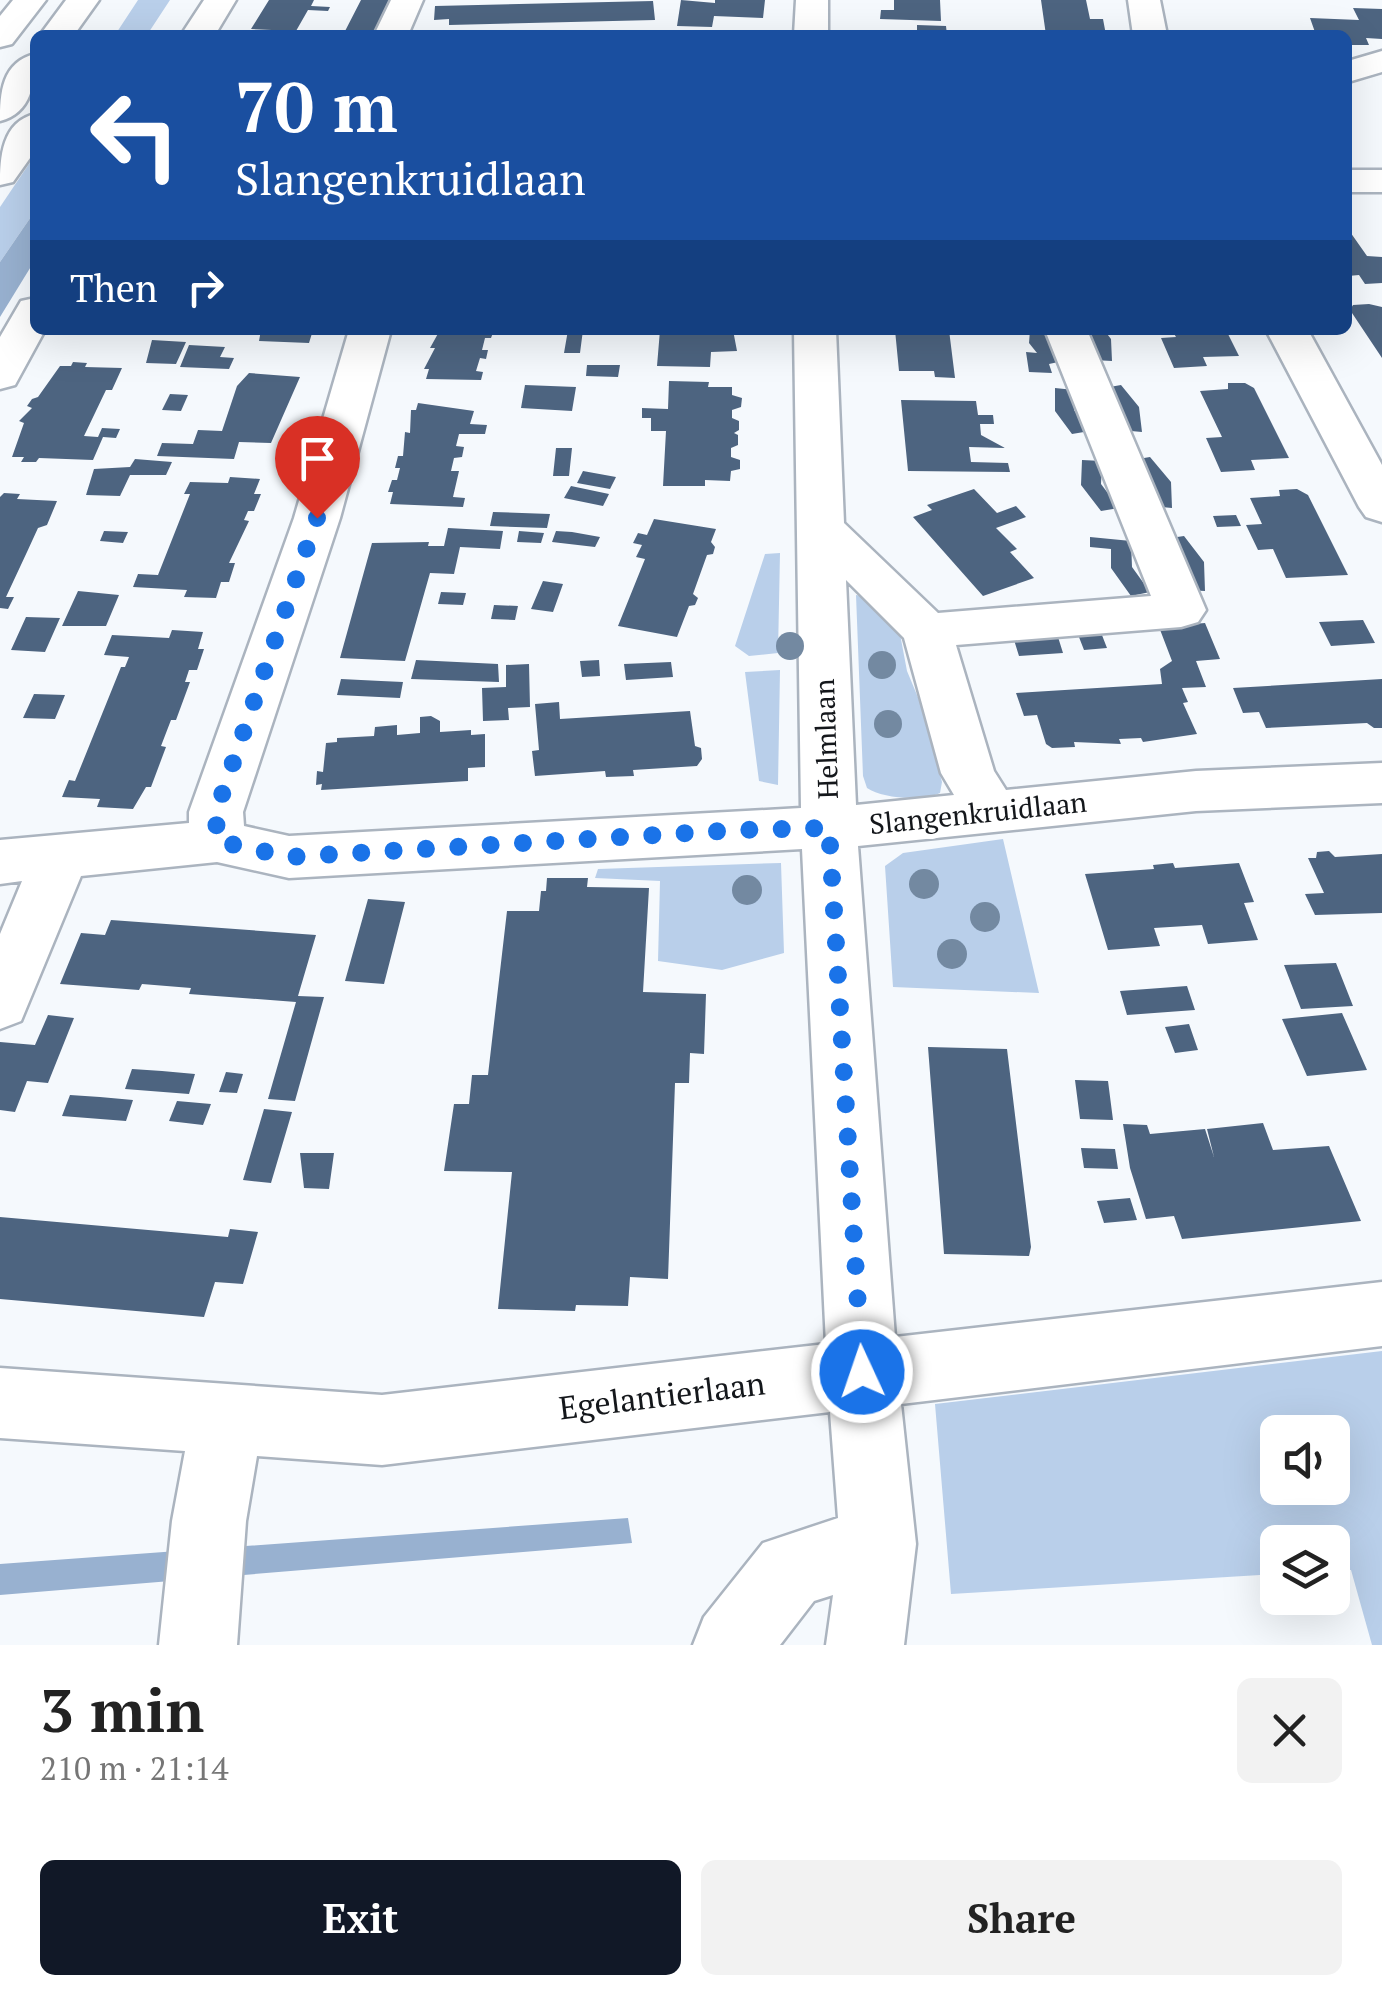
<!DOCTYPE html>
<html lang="en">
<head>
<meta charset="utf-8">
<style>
  :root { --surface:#fff; --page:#f2f2f2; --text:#222; --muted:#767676; --accent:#111827 }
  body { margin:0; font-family:"PT Serif",serif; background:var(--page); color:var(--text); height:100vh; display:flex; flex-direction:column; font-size:38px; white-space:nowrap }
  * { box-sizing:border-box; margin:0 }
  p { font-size:32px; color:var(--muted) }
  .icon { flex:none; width:55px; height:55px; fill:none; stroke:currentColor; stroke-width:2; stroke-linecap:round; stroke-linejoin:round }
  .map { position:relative; height:1645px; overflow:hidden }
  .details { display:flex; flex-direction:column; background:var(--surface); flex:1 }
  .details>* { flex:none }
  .hud { position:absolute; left:30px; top:30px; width:1322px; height:305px; border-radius:15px; box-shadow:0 10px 40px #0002; background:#1a4fa0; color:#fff; overflow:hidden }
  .buttons { position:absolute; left:1260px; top:1415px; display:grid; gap:20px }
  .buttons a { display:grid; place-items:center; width:90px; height:90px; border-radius:15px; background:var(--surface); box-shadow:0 10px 40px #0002; font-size:50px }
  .pin { position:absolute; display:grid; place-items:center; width:85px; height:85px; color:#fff; margin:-102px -42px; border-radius:50% 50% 50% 0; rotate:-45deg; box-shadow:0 0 10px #0007 }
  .pin .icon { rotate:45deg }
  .me { position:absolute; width:110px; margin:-55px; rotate:357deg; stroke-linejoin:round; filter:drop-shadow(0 0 8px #0008) }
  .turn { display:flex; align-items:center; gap:35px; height:210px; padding:0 40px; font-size:45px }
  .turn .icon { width:130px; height:130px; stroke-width:2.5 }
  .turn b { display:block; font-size:70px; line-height:85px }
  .then { display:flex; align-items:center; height:95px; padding:0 40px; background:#0003; gap:20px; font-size:38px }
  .round { display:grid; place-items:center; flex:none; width:105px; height:105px; border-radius:15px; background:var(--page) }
  .head { display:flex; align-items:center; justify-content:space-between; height:170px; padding:0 40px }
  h1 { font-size:60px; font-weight:700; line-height:75px }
  .primary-button { display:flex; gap:20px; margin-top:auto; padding:20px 40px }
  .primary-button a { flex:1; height:115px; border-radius:15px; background:var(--accent); color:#fff; font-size:40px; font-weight:700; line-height:115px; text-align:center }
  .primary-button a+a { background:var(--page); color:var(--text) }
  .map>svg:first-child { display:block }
</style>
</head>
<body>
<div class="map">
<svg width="1382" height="1645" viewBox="0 0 1382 1645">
  <rect width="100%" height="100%" fill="#f5f9fd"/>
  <path fill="#b9cfea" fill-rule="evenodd" d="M138 0H170L147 35H115Z
    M35 155V211L0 262V207Z
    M780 553 778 653 749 656 735 646 765 554Z
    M856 595 863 596 900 634 907 671 922 707 942 782 940 793C922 801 883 799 867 788L863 776Z
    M780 670 778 785 759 781 745 672Z
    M1003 839 1039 993 893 987 885 866 903 853Z
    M781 863 784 953 722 970 658 961 660 881 595 878 598 869Z
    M1382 1351V1645H1372L1351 1570 1333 1571 1332 1542H1278L1277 1574 951 1594 935 1404ZM1278 1432H1332V1488H1278Z"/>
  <path fill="#98b1d0" d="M35 211V260L0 317V262Z
    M628 1518 632 1543 0 1595V1564Z"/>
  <path fill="#4d6480" d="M269 0H314L311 6 330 7 328 11 308 10 296 31 251 29Z
    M361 0H389L372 35H343Z
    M681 0 715 3V0H765L763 18 714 16 712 27 677 26Z
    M894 0H940L941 21 880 19 881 10H894Z
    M1041 0H1086L1090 19H1103L1106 35H1046Z
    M653 1 655 20 449 25V19L434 20 435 6Z
    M1353 8 1382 9V39L1366 38 1369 45H1348V35H1316L1310 18 1359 20Z
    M917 25 946 26 947 35 917 33Z
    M1348 229 1367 256 1382 257V283L1365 284 1359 275 1348 276Z
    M1369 304 1382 307V358L1350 310 1353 305Z
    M261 330H313L309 343 259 341Z
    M440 330H494L491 338H485L482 350H488L486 359 480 358 476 371 483 372 481 380 426 379 429 369H424L435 348H430Z
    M568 330H583L580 353H564Z
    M660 330H733L737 351 711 352 710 367 657 366Z
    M895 330H949L955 378 935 377 934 371H899Z
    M1030 330H1048V342L1063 361 1049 364 1052 373 1029 372 1026 352 1037 353 1029 343Z
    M1085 330H1104L1111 339 1112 361 1093 360 1094 341Z
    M1172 330H1226L1239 356 1203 357 1207 366 1174 368 1161 338 1176 337Z
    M152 340 186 342 176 364 146 363Z
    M189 345 225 347 220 357 234 358 229 369 180 367Z
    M73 362 87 363 85 367 122 368 112 390H106L84 436 98 437 102 428 120 429 116 438 103 437 93 460 39 458 36 462H21L24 457H12L24 423 19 421 32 408 27 406 32 399 38 397 60 366H71Z
    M587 365H620L618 377 586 376Z
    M249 373 300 377 271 443 239 442 234 459 157 456 162 443 193 444 198 430 222 431 237 386Z
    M669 381 709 382 708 387H732V395L742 398 741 407 732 410V418L739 421V430L734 433 738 435V445L731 448V457L740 460V469L731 471 730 481 705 480V486H663L666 431H651V418H642V408L668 409Z
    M1228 383H1245L1254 388 1289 458 1251 460 1255 470 1221 472 1206 438 1222 437 1200 391 1228 389Z
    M525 385 576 387 572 411 521 408Z
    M1121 385 1139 407 1142 432 1120 430 1104 388Z
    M1055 388 1074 390V410L1090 431 1072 434 1055 411Z
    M170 394 188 395 181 411 162 410Z
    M901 400 976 401 978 415H993L994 424H980L981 435 1005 448 969 447 971 462 1008 463 1010 472 908 471Z
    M418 403 474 411 470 424 487 425 485 434H459L456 446 464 447 462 457 454 458 451 471H459L453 497 465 498 463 507 390 504 393 492H388L392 480H397L400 468H395L398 456H403L405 432 410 433 411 410H416Z
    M556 448H572L569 476H553Z
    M1150 457 1171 482 1172 508 1151 506 1132 460Z
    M135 459 172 462 166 475H130L120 496 86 495 94 469 130 467Z
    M1082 460 1102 461 1101 484 1119 508 1101 511 1081 485Z
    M583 471 616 477 610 489 577 483Z
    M230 477 260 479 254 494H261L254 511H248L244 520 249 521 229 563H235L229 582H221L216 598 184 597 187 590 133 587 138 574 158 575 190 494H184L190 482 228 483Z
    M571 486 609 494 603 506 564 498Z
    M974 489 997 513 1016 506 1026 517 996 528 1017 549 1010 552 1034 578 983 596 913 517 932 510 927 505Z
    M1297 489 1308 495 1348 575 1286 578 1273 549 1258 550 1246 525 1262 524 1250 498 1280 496 1279 490Z
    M4 493 20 494 17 499 57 501 47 525 38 528 27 552 6 597H14L8 609 0 608V497Z
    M493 512 550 514 547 528 490 526Z
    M1236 515 1241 526 1217 527 1213 516Z
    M654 519 716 529 711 542 715 547 713 554 707 555 693 594 698 598 695 605 689 606 677 637 618 626 645 559 636 557 642 545 633 543 638 533 647 535Z
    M448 528 503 531 500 549 460 547 454 574 430 573 405 661 340 658 372 543 429 542 428 546H444Z
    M104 531 128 532 123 543 100 541Z
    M519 531 544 533 541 543 517 542Z
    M556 531 572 532 600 537 595 547 552 542Z
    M1184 536 1204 562 1205 591 1185 590 1164 539Z
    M1090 537 1131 541 1132 567 1150 592 1131 596 1111 568V549L1090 547Z
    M543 581 563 584 553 612 531 609Z
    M78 591 119 595 106 626H62Z
    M441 592 466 593 463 605 438 604Z
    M494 605 518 606 515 620 491 619Z
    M26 617 60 618 45 652 11 650Z
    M1363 620 1375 643 1331 646 1319 622Z
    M1205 623 1220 659 1196 661 1206 687 1182 688 1188 702 1183 703 1197 734 1143 742 1141 738 1119 739 1121 744 1074 742 1075 747 1052 748 1046 744 1037 715 1024 716 1016 693 1162 684 1160 669 1172 661 1159 627Z
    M172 630 203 632 198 649H204L197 670H189L185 682H190L176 720H171L161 746 166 747 151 787H146L133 809 97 807 100 799 62 797 69 780 75 781 121 667H125L129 657 104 655 112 635 169 638Z
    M1100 630 1107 648 1084 650 1077 632Z
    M1058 637 1063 653 1019 656 1014 640Z
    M416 660 498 664 499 682 411 679Z
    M599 660 600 676 582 677 580 661Z
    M671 662 673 677 626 680 624 664Z
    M529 664 530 707 508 708 509 720 483 721 482 688 506 687V665Z
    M341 679 381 681 403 682 400 698 337 695Z
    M1382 679V728H1374L1367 723 1266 728 1259 712 1243 713 1233 688Z
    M34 694 65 695 55 719 23 718Z
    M559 702 560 719 690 711 695 746 701 748 702 759 697 766 633 770 634 776 606 777 605 771 535 776 532 751 539 750 535 704Z
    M431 716 440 721V732L471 730V735L485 734V767L468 768V781L321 790 322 784 316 785 317 771 323 772 326 743 337 742V738L374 736 375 727 397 725V735L420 733V717Z
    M1329 851 1335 857 1382 854V913L1315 915 1305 894 1324 893 1308 858H1316L1317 852Z
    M1173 863 1175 868 1239 863 1254 902 1244 903 1258 940 1208 944 1202 925 1154 928 1160 946 1108 950 1085 874 1154 869 1153 865Z
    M547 878H588L587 887 649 888 643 992 706 994 704 1054 690 1053 689 1083H675L668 1279 630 1277 628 1306 576 1305 575 1311 498 1309 512 1172 444 1171 454 1104H469L472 1075H488L507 911H539L541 891H546Z
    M368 899 405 902 384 984 345 981Z
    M111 920 316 935 298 996 324 997 295 1101 268 1099 296 1002 189 994 191 988 142 984 139 990 60 984 81 933 105 935Z
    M1336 963 1353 1006 1301 1009 1284 965Z
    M1187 986 1195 1010 1127 1015 1120 991Z
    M1342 1013 1367 1070 1307 1076 1282 1019Z
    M48 1015 74 1018 48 1083 27 1081 15 1112 0 1110V1042L35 1045Z
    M1189 1024 1198 1050 1175 1053 1165 1027Z
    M928 1047 1007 1049 1031 1247 1029 1256 944 1254Z
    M132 1069 162 1071 195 1074 189 1094 125 1089Z
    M226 1072 243 1074 237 1093 219 1092Z
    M1075 1080 1108 1081 1113 1120 1080 1119Z
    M70 1095 100 1097 133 1100 126 1121 62 1116Z
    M177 1101 211 1104 203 1125 169 1121Z
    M264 1109 292 1112 271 1183 243 1180Z
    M1263 1123 1273 1150 1329 1146 1361 1221 1182 1239 1174 1216 1146 1219 1130 1168 1123 1124 1147 1125 1150 1134 1205 1129 1214 1157 1207 1129Z
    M1081 1148 1115 1149 1118 1169 1084 1168Z
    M300 1153H334L329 1189 304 1188Z
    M1130 1198 1137 1220 1104 1223 1097 1201Z
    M0 1217 228 1237 230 1229 258 1232 243 1284 215 1282 204 1317 0 1299Z"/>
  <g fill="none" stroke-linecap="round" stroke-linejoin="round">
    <defs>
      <path id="minor" d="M13 0H46L12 44 0 47V16Z
        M204 0H236L215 35H181Z
        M391 0H423L408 35H374Z
        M796 0H828V35H794Z
        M1128 0H1160L1167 35H1133Z
        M1382 51V72L1348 82V61Z
        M1348 170H1382V192H1348Z
        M35 298V330H45L15 385 0 389V337L21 301Z
        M349 330H391L340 518 243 812 244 826 289 836 801 808 794 330H836L844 523 938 613 1151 596 1045 330H1087L1206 610 1198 622 1181 627 956 645 994 771 1006 790 1196 771 1382 763V803L1196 811 858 846 895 1337 1382 1282V1346L901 1404 916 1544 904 1645H826L833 1595 814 1601 780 1645H693L704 1617 763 1543 838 1518 830 1412 382 1465 257 1456 246 1521 237 1645H159L172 1521 185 1451 0 1438V1368L382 1395 826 1344 802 849 289 878 217 862 81 876 21 1021 0 1029V934L22 881 0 884V840L189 823V812L294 518ZM846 580 904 638 941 773 954 795 856 805Z
        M1266 330H1308L1382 465V522L1366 517 1359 507Z"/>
      <path id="major" d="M66 0H99L74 35H40Z
        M35 54C35 82 32 113 0 121 0 93 2 62 35 54Z
        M35 114V151L13 182 0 185C0 157 2 122 35 114Z"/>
    </defs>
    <use href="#minor" stroke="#abb4bf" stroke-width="5"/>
    <use href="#major" stroke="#abb4bf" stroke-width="5"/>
    <use href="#minor" fill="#fff" fill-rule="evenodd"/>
    <use href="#major" fill="#fff" fill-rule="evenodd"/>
  </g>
  <g fill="#7389a1">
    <circle cx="790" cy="646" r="14"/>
    <circle cx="882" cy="665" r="14"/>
    <circle cx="888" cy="724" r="14"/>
    <circle cx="924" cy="884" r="15"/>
    <circle cx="747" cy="890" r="15"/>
    <circle cx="985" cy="917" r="15"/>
    <circle cx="952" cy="954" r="15"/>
  </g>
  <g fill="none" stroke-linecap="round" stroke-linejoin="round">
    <path stroke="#1a73e8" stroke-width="18" stroke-dasharray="0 32.4" d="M317 518 216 812 217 841 289 857 738 830 829 828 862 1372"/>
  </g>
  <g text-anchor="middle" stroke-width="10" stroke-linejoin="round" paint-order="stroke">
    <g font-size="28" fill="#14171b" stroke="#fff">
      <text transform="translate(826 739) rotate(-92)" y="10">Helmlaan</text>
      <text transform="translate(978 813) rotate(-6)" y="10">Slangenkruidlaan</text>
    </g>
    <g font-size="32" fill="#14171b" stroke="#fff">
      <text transform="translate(662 1396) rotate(-7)" y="11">Egelantierlaan</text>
    </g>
  </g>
</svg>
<div class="buttons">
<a><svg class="icon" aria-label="sound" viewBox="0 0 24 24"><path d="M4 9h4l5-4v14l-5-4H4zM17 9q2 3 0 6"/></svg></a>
<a><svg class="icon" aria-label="layers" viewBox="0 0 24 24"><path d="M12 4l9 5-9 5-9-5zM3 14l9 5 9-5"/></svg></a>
</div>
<div class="pin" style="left:317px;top:518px;background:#d93025"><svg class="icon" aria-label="arrive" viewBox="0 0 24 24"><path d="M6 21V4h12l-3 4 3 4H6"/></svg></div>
<svg class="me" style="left:862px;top:1372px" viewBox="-20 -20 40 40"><circle r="17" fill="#1a73e8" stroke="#fff" stroke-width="3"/><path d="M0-11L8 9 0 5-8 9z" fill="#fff"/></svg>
<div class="hud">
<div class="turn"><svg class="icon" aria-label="left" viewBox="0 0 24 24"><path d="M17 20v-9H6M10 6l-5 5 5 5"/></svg><div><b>70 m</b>Slangenkruidlaan</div></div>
<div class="then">Then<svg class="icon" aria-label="right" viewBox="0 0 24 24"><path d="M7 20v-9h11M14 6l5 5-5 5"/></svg></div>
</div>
</div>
<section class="details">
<div class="head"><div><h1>3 min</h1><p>210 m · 21:14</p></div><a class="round"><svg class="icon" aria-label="close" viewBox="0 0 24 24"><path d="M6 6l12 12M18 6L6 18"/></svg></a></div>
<div class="primary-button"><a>Exit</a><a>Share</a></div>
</section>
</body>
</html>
